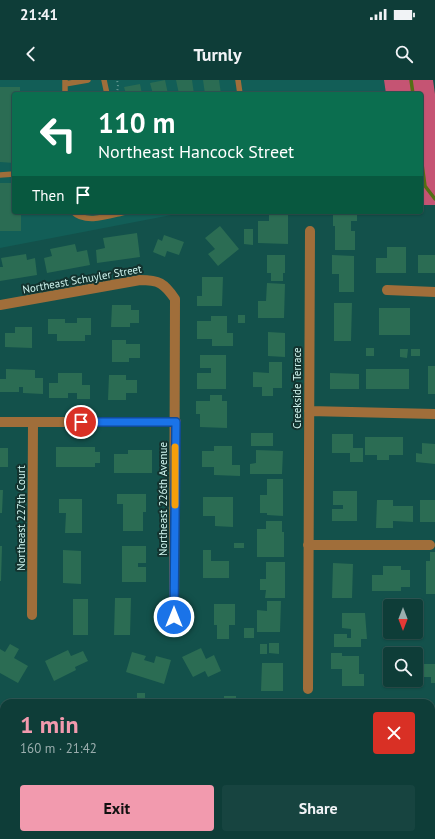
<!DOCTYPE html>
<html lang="en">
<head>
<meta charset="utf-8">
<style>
  :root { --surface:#0e3d38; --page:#174440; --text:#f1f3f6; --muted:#9baeae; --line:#2e5653; --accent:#f29aae }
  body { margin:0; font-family:"PT Sans",sans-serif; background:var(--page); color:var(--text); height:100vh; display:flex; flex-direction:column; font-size:15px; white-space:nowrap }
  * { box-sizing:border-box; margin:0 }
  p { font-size:13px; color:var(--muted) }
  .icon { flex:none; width:22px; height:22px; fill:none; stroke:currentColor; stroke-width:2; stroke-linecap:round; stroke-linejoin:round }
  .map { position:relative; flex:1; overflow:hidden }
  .side { position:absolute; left:0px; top:619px; width:435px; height:140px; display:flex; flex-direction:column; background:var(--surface); border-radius:12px 12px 0 0; box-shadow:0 1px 3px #0004,0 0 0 1px var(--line) }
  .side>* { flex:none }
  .hud { position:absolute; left:12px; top:12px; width:411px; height:122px; border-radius:4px; box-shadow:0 1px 3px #0004,0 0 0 1px var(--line); background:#0b6e4f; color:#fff; overflow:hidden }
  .needle { width:26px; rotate:180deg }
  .buttons { position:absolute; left:383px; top:519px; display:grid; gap:8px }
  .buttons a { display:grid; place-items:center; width:40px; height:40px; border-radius:4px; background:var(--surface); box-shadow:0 1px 3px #0004,0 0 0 1px var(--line); font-size:20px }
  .pin { position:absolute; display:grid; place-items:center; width:34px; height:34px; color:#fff; margin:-17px; border:2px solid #fff; border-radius:50%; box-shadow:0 1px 4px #0007 }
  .me { position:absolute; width:44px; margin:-22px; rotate:0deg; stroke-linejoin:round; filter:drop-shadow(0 0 3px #0008) }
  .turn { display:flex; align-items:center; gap:14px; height:84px; padding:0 20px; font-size:18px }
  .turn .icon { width:52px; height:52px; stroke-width:2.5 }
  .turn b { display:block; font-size:28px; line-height:34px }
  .then { display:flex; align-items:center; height:38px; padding:0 20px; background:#0003; gap:8px; font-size:15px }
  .round { display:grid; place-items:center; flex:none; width:42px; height:42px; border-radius:4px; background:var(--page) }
  .head { display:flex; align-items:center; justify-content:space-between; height:68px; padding:0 20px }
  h1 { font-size:24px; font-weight:700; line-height:30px; color:var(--accent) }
  .action { display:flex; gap:8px; margin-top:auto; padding:8px 20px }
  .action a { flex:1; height:46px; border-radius:4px; background:var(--accent); color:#111; font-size:16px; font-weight:700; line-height:46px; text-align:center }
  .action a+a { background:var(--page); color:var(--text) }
  .status { display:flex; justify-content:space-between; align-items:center; height:28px; padding:0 20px; background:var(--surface); direction:ltr }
  .status svg { height:11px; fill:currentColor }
  header { display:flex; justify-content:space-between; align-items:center; height:52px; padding:0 20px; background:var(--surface); font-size:18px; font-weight:700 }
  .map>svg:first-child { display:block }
</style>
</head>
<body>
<div class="status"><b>21:41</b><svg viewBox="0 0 49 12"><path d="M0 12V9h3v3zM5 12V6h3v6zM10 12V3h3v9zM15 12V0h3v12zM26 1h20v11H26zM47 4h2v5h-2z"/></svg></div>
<header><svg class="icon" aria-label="back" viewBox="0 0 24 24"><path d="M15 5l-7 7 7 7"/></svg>Turnly<svg class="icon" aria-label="search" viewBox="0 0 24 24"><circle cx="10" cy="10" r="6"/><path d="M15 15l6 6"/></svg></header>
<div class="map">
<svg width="435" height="759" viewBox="0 0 435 759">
  <rect width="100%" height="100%" fill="#13514b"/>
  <path fill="#125e57" d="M0 0H384L386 14H14V132H187L0 168Z"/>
  <path fill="#c55473" d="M384 0H433L435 14V125H421V14H386Z"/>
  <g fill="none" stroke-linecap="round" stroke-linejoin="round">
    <path stroke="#546f14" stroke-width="3.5" d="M411 0 413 14
      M421 77 425 106 435 119"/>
  </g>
  <path fill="#2b6c53" d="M165 0 168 14H153L150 3Z
    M176 0H192L194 14H179Z
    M203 0H219L221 14H205Z
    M140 4 142 14H126L124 7Z
    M0 7H20V14H14V83L0 82Z
    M0 103H14V132H21V151H0Z
    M269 132H288V164L258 163V141H269Z
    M333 132H357V141H351V151H355V170H335V146H333Z
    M220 146 239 169 218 186 208 174 215 169 205 158Z
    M244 149H253V165L244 164Z
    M137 153 140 177 97 183 96 170 105 168 103 158Z
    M164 155 184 162 179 175 167 171 165 177 153 172 158 159 162 161Z
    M75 164 77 172 87 170 90 185 47 193 44 178 52 176 50 169Z
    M387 167H406V193H376V178H387Z
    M26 174 27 180 35 178 37 195 0 201V187H3L1 178Z
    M267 175H285V193H283V201H271V193H267Z
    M332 175 354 176V212H339V194H332Z
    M418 175H435V193H418Z
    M202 197H223L222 226H197V216H202Z
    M267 203 285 204 284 238H258V221H266Z
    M334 223H352L351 261H334Z
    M112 225H131V230H139V243H130V247H111Z
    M379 228H410V255H379Z
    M238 235H245V243H238Z
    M211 236H227V253H233V266H212V259H197V241H211Z
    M77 238H91V255H85V261H57V254H48V239H65V243H77Z
    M15 247H32V268L5 267V253H15Z
    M268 252 285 253V277L268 276Z
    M112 260H126V264H140V278H129V282H112Z
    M366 268H374V276H366Z
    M400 269H408L407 278 400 277Z
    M411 269H420V276H411Z
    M200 275H226V309H197V293H211V288H200Z
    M269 282H282V308H273V316H262V307H253V292L269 293Z
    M428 286H435V314H428Z
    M6 289 35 290V298H43V314L23 313V307H19V312H0V299H6Z
    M366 289H409V309H366Z
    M58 293H82V305H90V319H77V313H68V318H49V303H58Z
    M330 293 359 294V309H330Z
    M109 295H126V300H137V313H126V320H108Z
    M210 315H222V321H227V348L200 347V334H196V321H210Z
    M251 353H273V366H251Z
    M332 354H353V368H363V382H350V373H332Z
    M365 357H403V375H389V380H377V375H365Z
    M422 363 435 364V384L416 382V373L422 374Z
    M214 366H232V385H240V396L214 395V387H202V371H214Z
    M56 367H95V372H100V383H95V387H56Z
    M0 368H8V387H0Z
    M128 370H152V393H114V374H128Z
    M256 370 283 371 282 394H250V384L256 383Z
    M267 399H283V436L267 435V433H260V415H267Z
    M0 410H3L2 433H0Z
    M333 411H357V441H332V429H343V425H333Z
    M117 414H146V432H143V451H123V424H117Z
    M203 417H233V447L215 446V436H203Z
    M59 419H82V453H65L66 433H59Z
    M377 420H393V426H413V442L393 441V448H376Z
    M420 420H435V442H420Z
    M266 441H282V452H284V477H257V449H266Z
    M234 463H244V468H234Z
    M0 466H2L1 501H0Z
    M122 466H146V483H138V487H146V502H122Z
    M63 470 81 471V504L63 503Z
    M203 470H211V481H229V498H203Z
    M430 472H435V514H426V481H430Z
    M266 482H285V518H265L266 510H260V499H266Z
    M333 483 353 484 352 518H332Z
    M383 486H401V490H410V507H401V511H372V495H383Z
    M115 518H131L130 555H114Z
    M73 519H88V555H73Z
    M267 521H281L280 552H257V530L267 531Z
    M214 524H235V545H229V559H217V545H214Z
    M342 533H365L367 559H361V567H334V554H347V558H351V549L342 548Z
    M244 548H254V558H244Z
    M269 563H279V574L269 573Z
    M10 564 19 569 14 578 28 586 18 603 0 593V569L5 572Z
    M260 564H267V574H260Z
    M201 568 206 579 214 575 221 591 208 597 205 591 193 597 182 577Z
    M68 570 71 576 83 571 88 581 75 587 76 590 54 601 45 581Z
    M132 572 146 576 144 580 154 583 156 576 171 580 164 604 126 592Z
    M331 573H342V576H359V594H364V606H342V589H331Z
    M262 583H283V611H261Z
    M416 584H435V603H431V597H416Z
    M137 613H145V620H137Z
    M224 616H236V623H224Z
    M166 620H191V623H166Z
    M265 620H281V623H265Z
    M0 677H4V696H0Z
    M431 689H435V712H431Z
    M64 755H79V759H64Z"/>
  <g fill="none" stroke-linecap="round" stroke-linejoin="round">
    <path stroke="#669993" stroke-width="2" stroke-dasharray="1 3" stroke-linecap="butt" d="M117 14 118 5 117 0"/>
    <path stroke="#a06e3a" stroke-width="5.5" d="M65 0V14
      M104 0 107 14
      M238 0 240 14
      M65 4 88 0
      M0 95 14 94
      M73 132C86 145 111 135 126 132"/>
    <path stroke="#a06e3a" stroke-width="10" d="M387 210 435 212
      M0 225 140 200C159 200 164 203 175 219L174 537
      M309 331 435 334
      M0 342H176
      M308 465H430
      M32 535 33 342
      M308 609 310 151
      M431 733H435
      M0 734H4
      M111 759V755"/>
  </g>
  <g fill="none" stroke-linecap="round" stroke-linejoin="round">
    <defs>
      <path id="route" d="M81 342H176L174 537"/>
    </defs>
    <use href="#route" stroke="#114b97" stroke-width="10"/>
    <use href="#route" stroke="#1a73e8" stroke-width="7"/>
    <path stroke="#f59e0b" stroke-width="7" d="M175 425V367"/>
  </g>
  <g text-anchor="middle" stroke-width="4" stroke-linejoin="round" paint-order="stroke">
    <g font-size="11" fill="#d0f5ef" stroke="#13332f">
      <text transform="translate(82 199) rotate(-10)" y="4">Northeast Schuyler Street</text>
      <text transform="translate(297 308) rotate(-90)" y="4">Creekside Terrace</text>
      <text transform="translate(163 419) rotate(-90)" y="4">Northeast 226th Avenue</text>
      <text transform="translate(21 438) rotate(-90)" y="4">Northeast 227th Court</text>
    </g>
  </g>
</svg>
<div class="buttons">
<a><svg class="needle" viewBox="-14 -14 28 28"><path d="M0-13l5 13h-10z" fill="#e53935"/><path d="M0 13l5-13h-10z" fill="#9baeae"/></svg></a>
<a><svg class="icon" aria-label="search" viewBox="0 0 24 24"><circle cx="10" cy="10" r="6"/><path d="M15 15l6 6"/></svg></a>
</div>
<div class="pin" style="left:81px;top:342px;background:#d93025"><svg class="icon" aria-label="arrive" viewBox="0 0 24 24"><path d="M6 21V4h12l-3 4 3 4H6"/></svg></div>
<svg class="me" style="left:174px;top:537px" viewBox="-20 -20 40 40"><circle r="17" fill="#1a73e8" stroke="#fff" stroke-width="3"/><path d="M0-11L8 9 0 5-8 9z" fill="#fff"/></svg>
<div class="hud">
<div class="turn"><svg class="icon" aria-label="left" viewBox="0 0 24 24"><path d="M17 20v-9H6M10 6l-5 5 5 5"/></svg><div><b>110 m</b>Northeast Hancock Street</div></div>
<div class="then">Then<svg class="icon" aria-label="arrive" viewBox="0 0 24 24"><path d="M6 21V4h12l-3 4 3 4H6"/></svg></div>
</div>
<section class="side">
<div class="head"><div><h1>1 min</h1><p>160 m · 21:42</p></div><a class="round" style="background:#d93025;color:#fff"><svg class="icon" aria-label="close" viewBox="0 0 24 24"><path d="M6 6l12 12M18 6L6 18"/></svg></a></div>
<div class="action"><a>Exit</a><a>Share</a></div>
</section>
</div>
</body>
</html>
